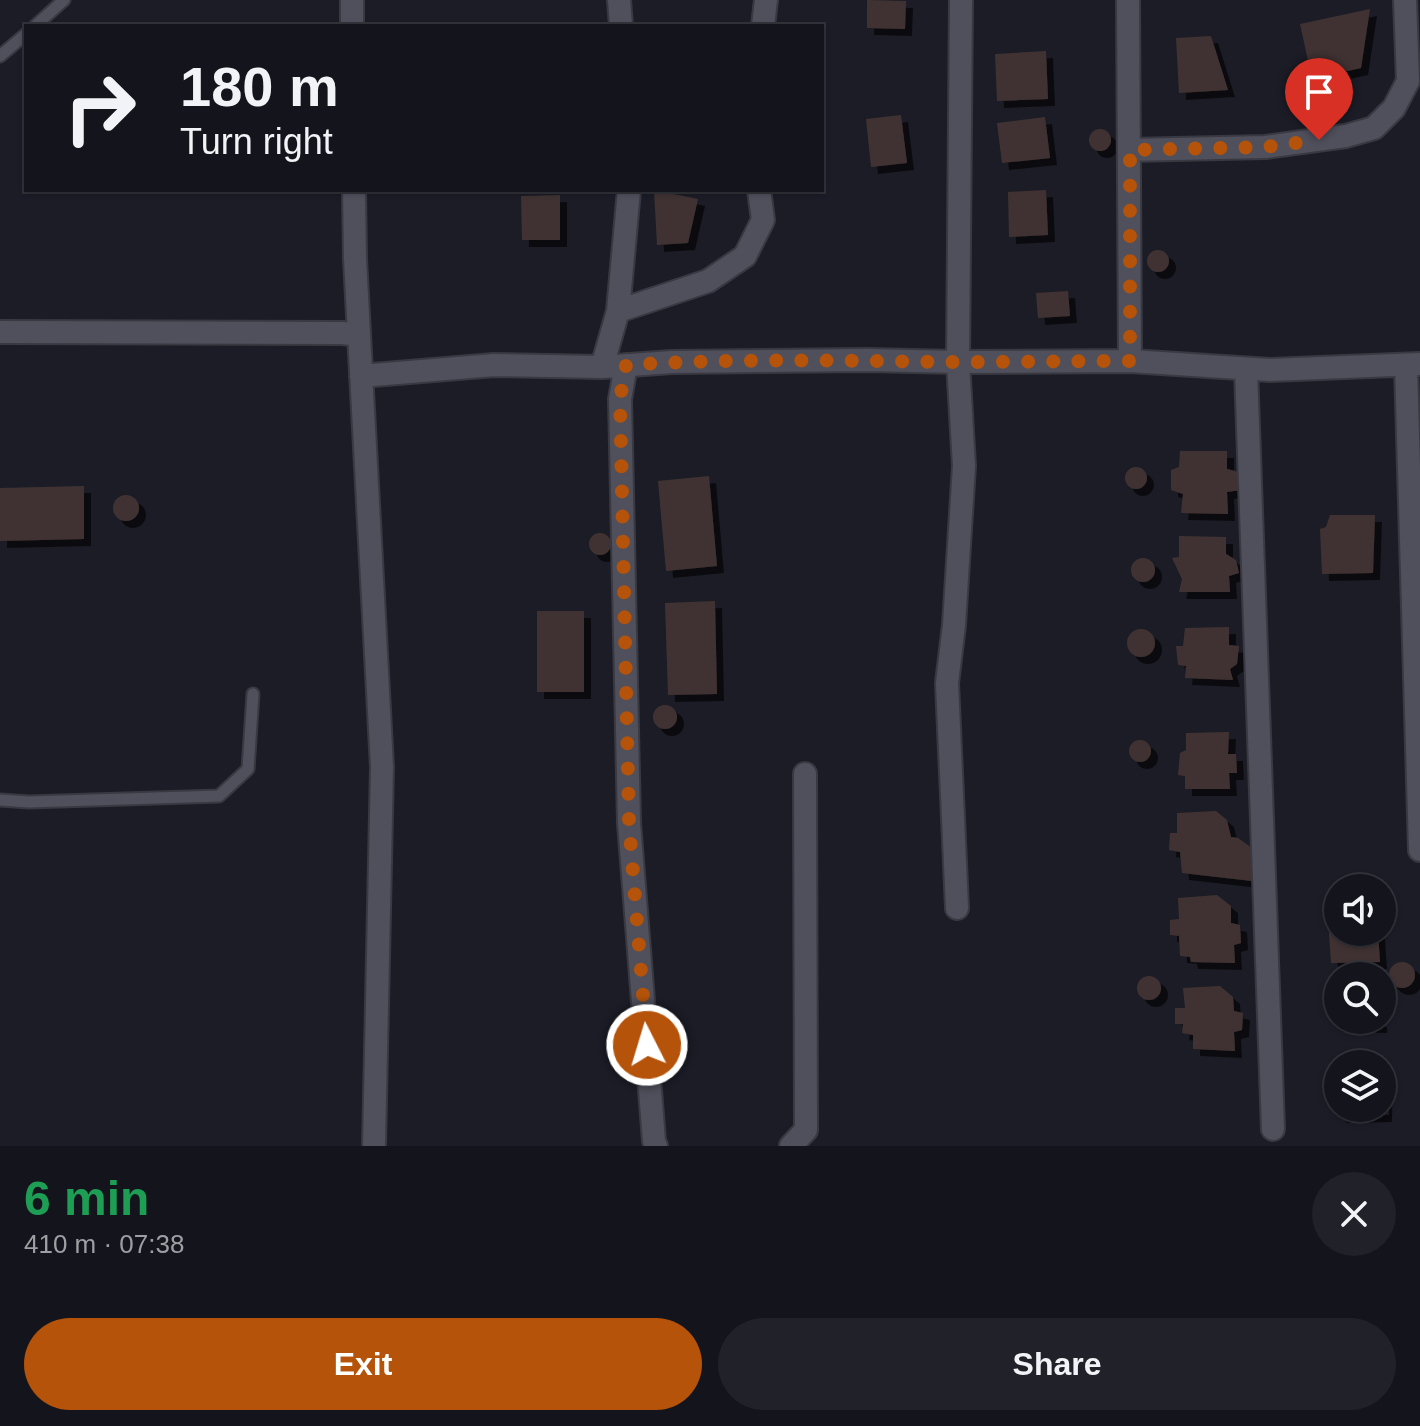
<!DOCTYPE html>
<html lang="en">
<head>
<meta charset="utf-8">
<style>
  :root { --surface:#14151c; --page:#212229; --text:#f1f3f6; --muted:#9d9fa3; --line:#33343b; --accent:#b45309 }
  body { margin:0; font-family:Helvetica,sans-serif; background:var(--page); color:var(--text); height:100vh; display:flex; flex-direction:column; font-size:30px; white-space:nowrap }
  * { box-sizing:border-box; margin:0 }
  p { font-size:26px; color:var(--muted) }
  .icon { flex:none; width:44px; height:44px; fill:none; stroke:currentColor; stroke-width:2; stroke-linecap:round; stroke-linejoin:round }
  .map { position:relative; height:1146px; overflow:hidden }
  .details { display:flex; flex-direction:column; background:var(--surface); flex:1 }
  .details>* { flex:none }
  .guide { position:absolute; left:24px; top:24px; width:800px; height:168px; border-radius:0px; box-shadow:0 2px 6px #0004,0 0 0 2px var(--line); background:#14151c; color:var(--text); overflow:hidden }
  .tools { position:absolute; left:1324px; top:874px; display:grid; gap:16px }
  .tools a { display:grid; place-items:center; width:72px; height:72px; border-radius:50%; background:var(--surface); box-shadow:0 2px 6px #0004,0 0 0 2px var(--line); font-size:40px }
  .pin { position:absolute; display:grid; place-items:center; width:68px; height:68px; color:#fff; margin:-82px -34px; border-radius:50% 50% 50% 0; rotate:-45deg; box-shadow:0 0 8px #0007 }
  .pin .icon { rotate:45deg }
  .me { position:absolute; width:88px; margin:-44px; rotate:355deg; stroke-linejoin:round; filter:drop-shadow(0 0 6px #0008) }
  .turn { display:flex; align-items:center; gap:28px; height:168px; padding:0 24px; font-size:36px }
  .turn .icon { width:104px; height:104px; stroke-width:2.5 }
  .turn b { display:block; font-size:56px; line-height:68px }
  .round { display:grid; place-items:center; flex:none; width:84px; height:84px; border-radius:42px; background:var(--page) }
  .head { display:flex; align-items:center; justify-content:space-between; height:136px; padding:0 24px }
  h1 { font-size:48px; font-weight:800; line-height:60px; color:#1e9e55 }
  .primary-button { display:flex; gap:16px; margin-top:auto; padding:16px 24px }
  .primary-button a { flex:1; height:92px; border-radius:48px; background:var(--accent); color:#fff; font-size:32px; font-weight:800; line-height:92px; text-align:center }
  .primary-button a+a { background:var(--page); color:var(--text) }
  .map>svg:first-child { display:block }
</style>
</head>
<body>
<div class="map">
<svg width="1420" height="1146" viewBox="0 0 1420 1146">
  <defs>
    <filter id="shadow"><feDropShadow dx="7" dy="7" stdDeviation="0" flood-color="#0009"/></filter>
  </defs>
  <rect width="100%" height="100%" fill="#1b1c26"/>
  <path fill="#403330" filter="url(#shadow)" d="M867 0 906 1 905 29 867 28Z
    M1370 9 1361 68 1312 79 1300 24Z
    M1211 36 1228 90 1179 93 1176 38Z
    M1046 51 1048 99 997 101 995 54Z
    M901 115 907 163 871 167 866 119Z
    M1045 117 1050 158 1002 163 997 123Z
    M1089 140a11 11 0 1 1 22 0a11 11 0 1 1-22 0Z
    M654 190 698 199 688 243 657 245Z
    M1046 190 1048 235 1009 237 1008 192Z
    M560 195V240H522L521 196Z
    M1147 261a11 11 0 1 1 22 0a11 11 0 1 1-22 0Z
    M1068 291 1070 316 1038 318 1036 293Z
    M1180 451H1227V469L1239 472 1241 490 1227 492 1228 514 1181 513 1183 494 1171 490V470L1179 467Z
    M1125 478a11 11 0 1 1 22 0a11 11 0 1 1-22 0Z
    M709 476 717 566 666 571 658 481Z
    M84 486V539L0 541V488Z
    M113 508a13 13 0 1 1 26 0a13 13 0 1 1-26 0Z
    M1330 515H1375L1373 573 1322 574 1320 529 1326 527Z
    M589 544a11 11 0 1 1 22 0a11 11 0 1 1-22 0Z
    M1179 536 1226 537V554L1236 560 1239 573 1229 576 1230 592H1179L1182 579 1172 558 1179 557Z
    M1131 570a12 12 0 1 1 24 0a12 12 0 1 1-24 0Z
    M715 601 717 694 668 695 665 603Z
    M537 611H584V692H537Z
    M1229 627V645L1239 646 1237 664 1230 669 1233 680 1185 678 1186 666 1178 665 1176 646H1183L1185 628Z
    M1127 643a14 14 0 1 1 28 0a14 14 0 1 1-28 0Z
    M653 717a12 12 0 1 1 24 0a12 12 0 1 1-24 0Z
    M1229 732 1228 754H1236L1237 773H1229L1230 789H1185V776L1178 775 1180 753 1186 750V733Z
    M1129 751a11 11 0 1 1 22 0a11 11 0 1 1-22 0Z
    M1216 811 1227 820 1231 837 1238 838 1252 848V881L1182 873 1180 852 1169 850 1170 833H1177V813Z
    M1217 895 1231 906V923L1240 925 1241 943 1234 945 1235 963 1191 962 1190 957 1180 956 1179 936 1170 935V920L1179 919 1178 898Z
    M1338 904V932H1378L1380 962 1331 963 1327 905Z
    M1389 975a13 13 0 1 1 26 0a13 13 0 1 1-26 0Z
    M1380 968V976H1341V969Z
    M1137 988a12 12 0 1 1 24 0a12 12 0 1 1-24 0Z
    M1220 986 1233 997 1234 1011 1243 1013 1242 1030 1234 1032 1235 1051 1193 1049V1035L1182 1033 1183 1024H1175V1008H1185L1183 988Z
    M1335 986H1338V1020H1380V1026L1335 1025Z
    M1338 1056 1386 1060 1385 1115 1340 1116 1328 1105 1330 1072 1338 1071V1108H1382V1064H1338Z"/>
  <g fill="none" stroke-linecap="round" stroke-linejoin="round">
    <defs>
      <path id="service" d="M35 26 64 0
        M0 56 26 34
        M0 800 29 802 219 796 248 769 253 694"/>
      <path id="minor" d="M352 0V26
        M619 0 621 26
        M1128 0 1130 361
        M763 26 766 0
        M1130 150 1265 147 1346 136 1374 128 1394 108 1408 81 1405 0
        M354 190 355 259 382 767 374 1146
        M618 311 708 281 745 256 763 220 759 190
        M0 332 343 333 359 335
        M626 365 620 399 629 823 654 1141 656 1146
        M1406 365 1420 850
        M602 367 618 311 629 190
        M1246 370 1273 1129
        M361 376 494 365 602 367 672 362 867 360 958 362 961 0
        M957 908 947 683 954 625 964 466 958 362 1130 361 1270 370 1420 364
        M791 1146 806 1130 805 774"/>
    </defs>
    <use href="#service" stroke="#393942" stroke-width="15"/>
    <use href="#minor" stroke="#393942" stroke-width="26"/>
    <use href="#service" stroke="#4f505c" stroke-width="11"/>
    <use href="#minor" stroke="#4f505c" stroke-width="22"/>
  </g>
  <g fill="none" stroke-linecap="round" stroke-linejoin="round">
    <path stroke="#b45309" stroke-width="14" stroke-dasharray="0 25.2" d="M647 1045 629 823 620 399 626 365C736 358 847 361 958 362 1015 362 1072 361 1130 361V150L1265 147 1319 140"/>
  </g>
</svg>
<div class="tools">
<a><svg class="icon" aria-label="sound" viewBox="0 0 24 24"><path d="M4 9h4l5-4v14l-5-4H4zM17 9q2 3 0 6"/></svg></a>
<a><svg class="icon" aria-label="search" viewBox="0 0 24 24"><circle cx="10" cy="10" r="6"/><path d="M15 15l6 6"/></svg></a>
<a><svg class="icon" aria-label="layers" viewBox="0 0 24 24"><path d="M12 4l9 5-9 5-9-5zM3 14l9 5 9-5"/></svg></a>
</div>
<div class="pin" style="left:1319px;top:140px;background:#d93025"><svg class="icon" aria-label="arrive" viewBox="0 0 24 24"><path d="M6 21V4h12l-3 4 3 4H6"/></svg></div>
<svg class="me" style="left:647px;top:1045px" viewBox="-20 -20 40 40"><circle r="17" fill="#b45309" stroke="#fff" stroke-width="3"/><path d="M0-11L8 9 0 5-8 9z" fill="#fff"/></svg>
<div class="guide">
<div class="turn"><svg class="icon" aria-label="right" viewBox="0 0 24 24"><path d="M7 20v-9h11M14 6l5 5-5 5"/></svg><div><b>180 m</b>Turn right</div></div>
</div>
</div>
<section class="details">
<div class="head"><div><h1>6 min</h1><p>410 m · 07:38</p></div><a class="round"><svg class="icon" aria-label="close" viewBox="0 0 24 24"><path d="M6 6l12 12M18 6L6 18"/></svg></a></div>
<div class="primary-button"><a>Exit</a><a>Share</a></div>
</section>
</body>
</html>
